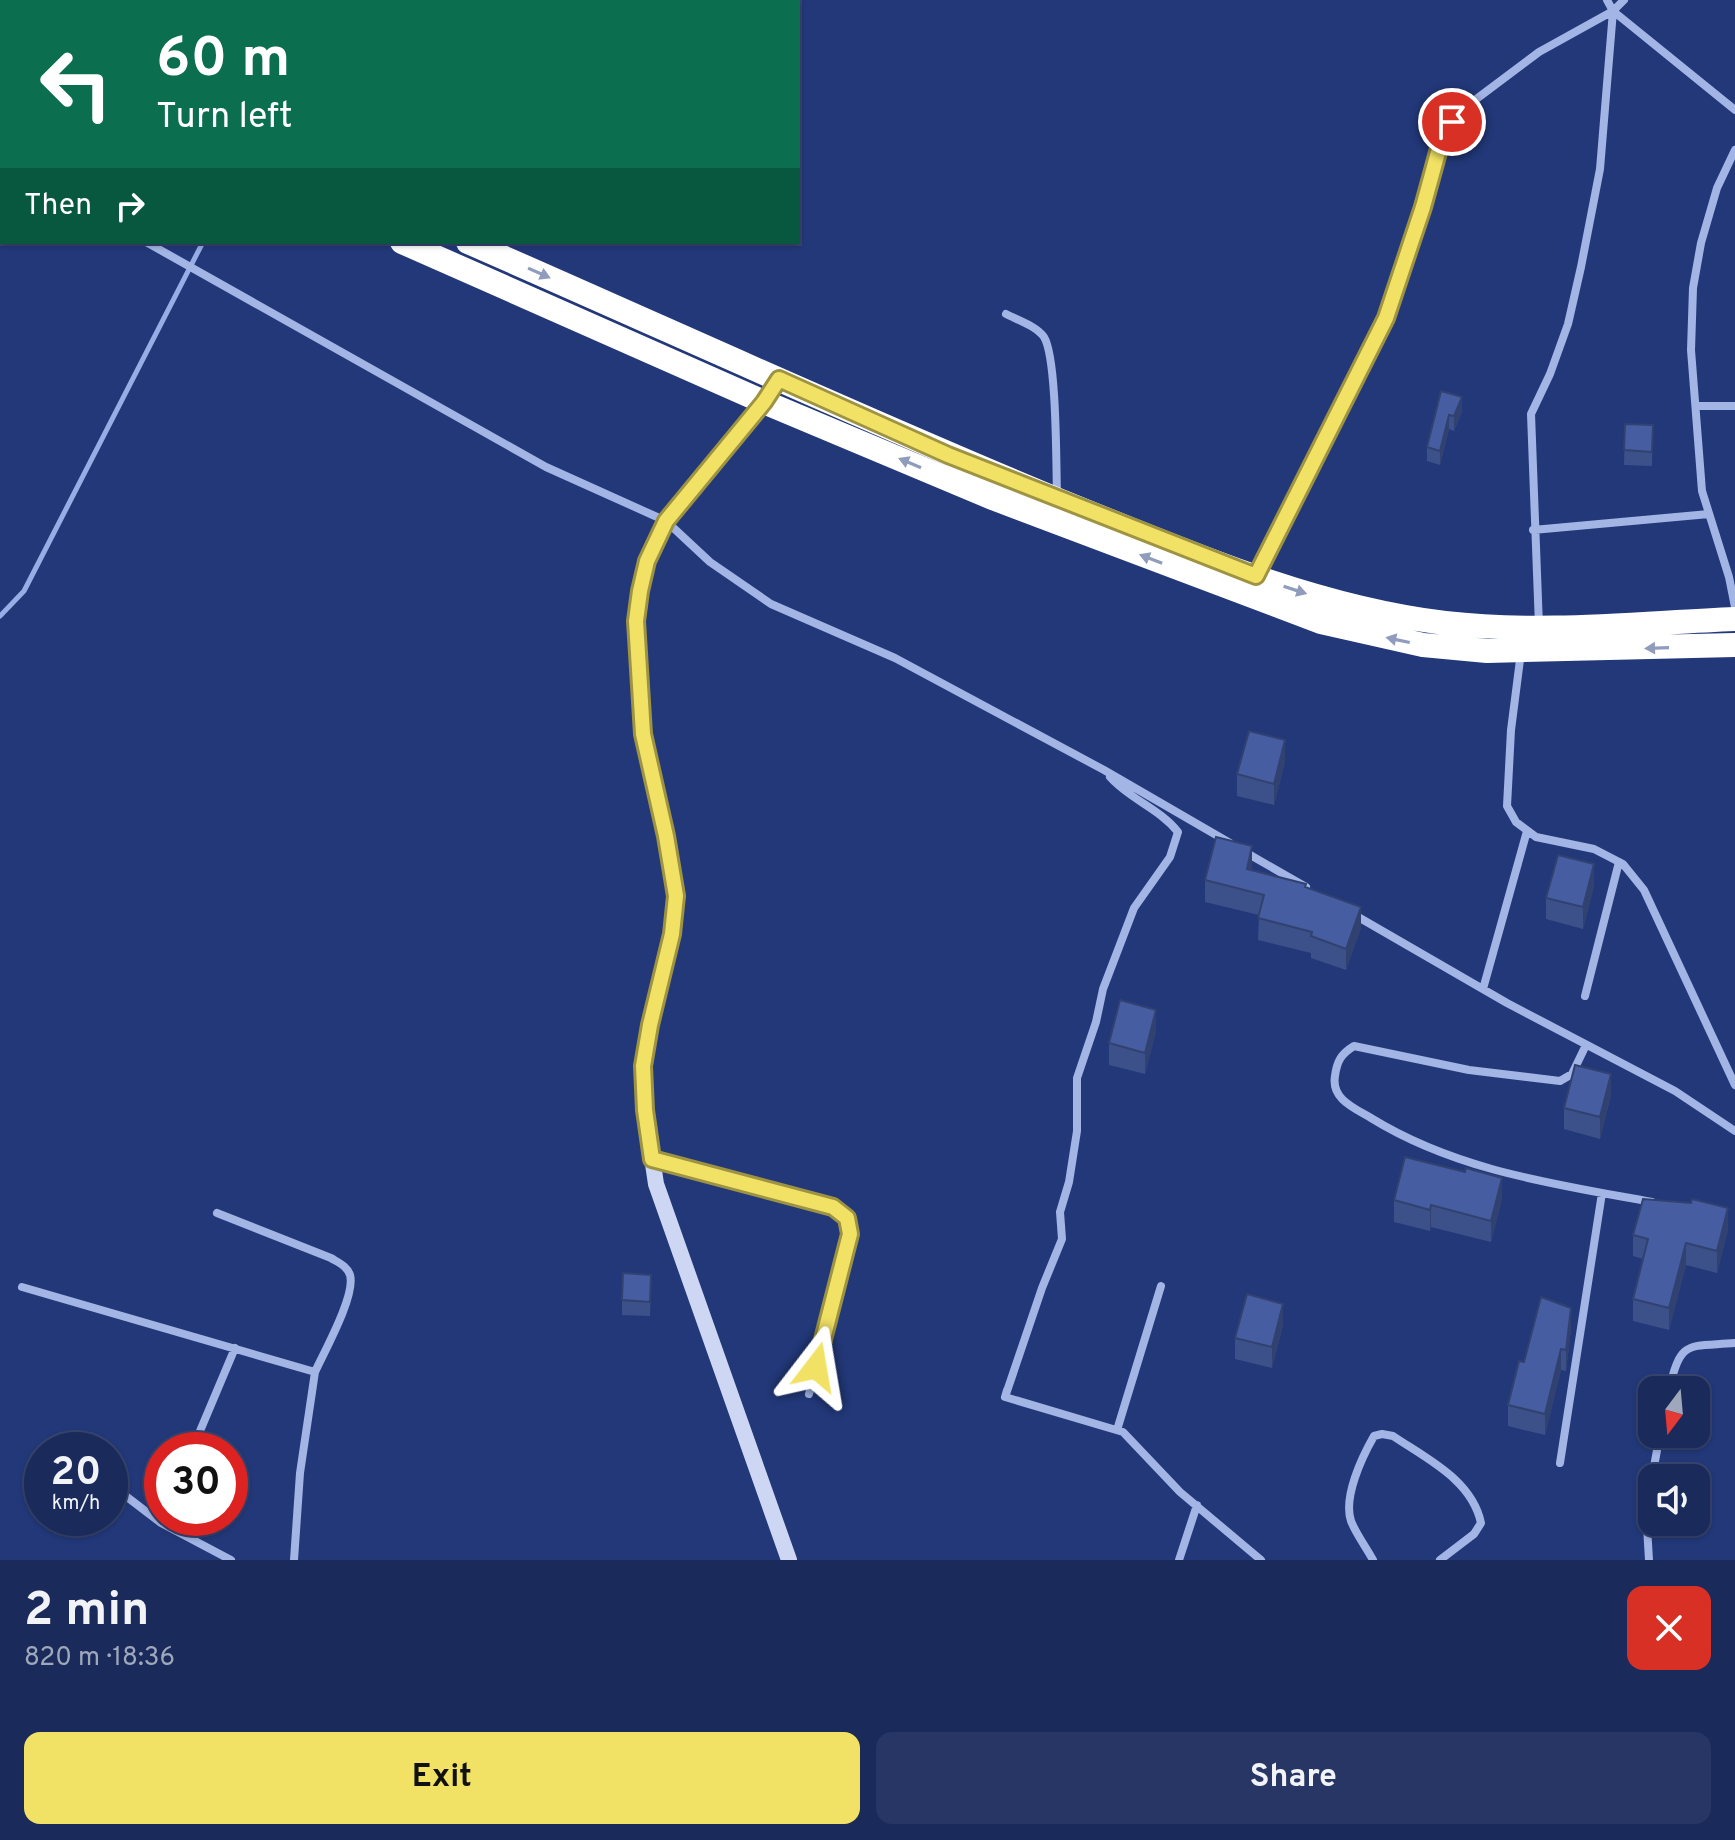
<!DOCTYPE html>
<html lang="en">
<head>
<meta charset="utf-8">
<style>
  :root { --surface:#1a2a5b; --page:#273664; --text:#f1f3f6; --muted:#9fa7bb; --line:#384671; --accent:#f1e265 }
  body { margin:0; font-family:Overpass,sans-serif; background:var(--page); color:var(--text); height:100vh; display:flex; flex-direction:column; font-size:30px; white-space:nowrap }
  * { box-sizing:border-box; margin:0 }
  p { font-size:26px; color:var(--muted) }
  .icon { flex:none; width:44px; height:44px; fill:none; stroke:currentColor; stroke-width:2; stroke-linecap:round; stroke-linejoin:round }
  .map { position:relative; height:1560px; overflow:hidden }
  .sheet { display:flex; flex-direction:column; background:var(--surface); flex:1 }
  .sheet>* { flex:none }
  .guide { position:absolute; left:0px; top:0px; width:800px; height:244px; box-shadow:0 2px 6px #0004,0 0 0 2px var(--line); background:#0b6e4f; color:#fff; overflow:hidden }
  .needle { width:52px; rotate:196deg }
  .fabs { position:absolute; left:1638px; top:1376px; display:grid; gap:16px }
  .fabs a { display:grid; place-items:center; width:72px; height:72px; border-radius:16px; background:var(--surface); box-shadow:0 2px 6px #0004,0 0 0 2px var(--line); font-size:40px }
  .speed { position:absolute; left:24px; top:1432px; display:flex; gap:16px; font-size:40px; font-weight:700; text-align:center }
  .speed>* { display:grid; place-content:center; width:104px; height:104px; border-radius:50%; background:var(--surface); box-shadow:0 2px 6px #0004,0 0 0 2px var(--line); line-height:1 }
  .speed small { font-size:20px; font-weight:400 }
  .speed .limit { border:12px solid #d22; background:#fff; color:#111 }
  .pin { position:absolute; display:grid; place-items:center; width:68px; height:68px; color:#fff; margin:-34px; border:4px solid #fff; border-radius:50%; box-shadow:0 2px 8px #0007 }
  .me { position:absolute; width:88px; margin:-44px; rotate:14deg; stroke-linejoin:round; filter:drop-shadow(0 0 6px #0008) }
  .turn { display:flex; align-items:center; gap:28px; height:168px; padding:0 24px; font-size:36px }
  .turn .icon { width:104px; height:104px; stroke-width:2.5 }
  .turn b { display:block; font-size:56px; line-height:68px }
  .then { display:flex; align-items:center; height:76px; padding:0 24px; background:#0003; gap:16px; font-size:30px }
  .round { display:grid; place-items:center; flex:none; width:84px; height:84px; border-radius:16px; background:var(--page) }
  .headline { display:flex; align-items:center; justify-content:space-between; height:136px; padding:0 24px }
  h1 { font-size:48px; font-weight:700; line-height:60px }
  .button { display:flex; gap:16px; margin-top:auto; padding:16px 24px }
  .button a { flex:1; height:92px; border-radius:16px; background:var(--accent); color:#111; font-size:32px; font-weight:700; line-height:92px; text-align:center }
  .button a+a { background:var(--page); color:var(--text) }
  .map>svg:first-child { display:block }
</style>
</head>
<body>
<div class="map">
<svg width="1735" height="1560" viewBox="0 0 1735 1560">
  <rect width="100%" height="100%" fill="#223879"/>
  <g fill="none" stroke-linecap="round" stroke-linejoin="round">
    <path stroke="#97ade6" stroke-width="5" d="M732 2V0
      M0 616 24 591 203 242"/>
    <path stroke="#a3b5e5" stroke-width="8" d="M1607 0 1613 11 1735 110
      M1735 150 1717 188 1701 243 1693 288 1691 350 1702 491 1729 577 1735 607
      M0 160 2 161
      M146 242 546 467 666 521 710 562 771 604 895 658 1104 770 1230 843
      M1006 314C1018 320 1036 326 1044 337 1057 358 1056 465 1057 494
      M1696 406H1735
      M1533 530 1709 514
      M1257 573 1301 489 1343 398 1386 318 1423 207 1440 145 1452 122 1471 103 1539 52 1613 11 1624 0
      M1539 626 1531 414 1550 374 1568 324 1581 267 1600 169 1613 11
      M1521 652 1511 730 1507 806 1516 822 1536 837 1594 849 1623 864 1644 890 1735 1085
      M1245 852 1306 887
      M1353 914 1507 1003 1675 1091 1735 1131
      M1483 989 1527 831
      M1585 996 1619 862
      M1586 1045 1572 1074 1560 1081 1469 1070 1354 1046C1341 1054 1337 1061 1335 1076 1331 1099 1354 1108 1371 1118 1457 1171 1555 1184 1652 1202
      M652 1159 833 1207 847 1218 850 1234 809 1394
      M22 1287 315 1372C324 1352 356 1295 350 1275 347 1266 339 1263 331 1258L217 1213
      M1007 1390 1005 1397 1042 1288 1062 1239 1060 1212 1069 1182 1077 1131V1078L1096 1022 1103 989 1134 908 1170 857 1178 832C1159 808 1129 799 1110 777
      M1669 1390C1681 1339 1687 1347 1735 1343
      M1005 1397 1123 1432 1180 1492 1261 1560
      M1117 1430 1161 1286
      M192 1450 235 1348
      M1560 1463 1602 1193
      M110 1484 161 1523 231 1560
      M294 1560 300 1473 315 1372
      M1179 1560 1197 1505
      M1373 1560C1366 1547 1356 1534 1351 1521 1343 1497 1362 1457 1374 1436L1382 1434 1393 1436C1427 1459 1472 1480 1481 1523L1474 1534 1440 1560
      M1649 1560 1646 1510 1660 1434"/>
    <path stroke="#cdd7f4" stroke-width="16" d="M770 394 666 521 647 561 640 591 636 621 643 734 666 836 676 896 672 934 650 1025 643 1066 645 1110 656 1184 789 1560"/>
    <path stroke="#fff" stroke-width="24" d="M0 42 2 43
      M0 71H2
      M402 242 764 402 990 497 1321 622 1423 645 1487 651 1735 645
      M468 242C665 328 862 419 1061 501 1185 551 1312 607 1445 623 1541 634 1639 623 1735 619"/>
  </g>
  <path fill="#3c518a" d="M322 0H497L502 2H324Z
    M1441 391 1462 412 1454 431 1449 429 1440 465 1427 461V447Z
    M1625 424 1653 425 1652 466 1624 465Z
    M1285 762 1274 805 1237 796V774Z
    M1252 868V870L1361 928 1346 970 1311 958V953L1258 940 1259 915 1205 902V880Z
    M1594 886 1583 929 1546 919V898Z
    M1156 1031 1145 1074 1109 1065V1043Z
    M1611 1095 1600 1139 1564 1129V1108Z
    M1502 1199 1491 1242 1431 1227 1430 1231 1394 1222V1200Z
    M1728 1230 1717 1273 1686 1265 1669 1330 1633 1321V1299L1643 1259 1633 1256V1235Z
    M651 1289 650 1316 622 1315V1300Z
    M1283 1325 1272 1368 1235 1359V1338Z
    M1571 1329 1566 1371 1561 1370 1545 1435 1508 1426V1405L1524 1362Z"/>
  <path fill="#314271" d="M1462 397V412L1454 431V416Z
    M1449 415V429L1440 465V451Z
    M1285 740V762L1274 805V784Z
    M1252 846V868L1247 890V869Z
    M1594 864V886L1583 929V907Z
    M1361 907V928L1346 970V949Z
    M1156 1010V1031L1145 1074V1053Z
    M1611 1074V1095L1600 1139V1117Z
    M1502 1178V1199L1491 1242V1221Z
    M1431 1205V1227L1430 1231V1210Z
    M1728 1208V1230L1717 1273V1251Z
    M1686 1243V1265L1669 1330V1308Z
    M1283 1304V1325L1272 1368V1347Z
    M1571 1308V1329L1566 1371V1350Z
    M1561 1349V1370L1545 1435V1414Z"/>
  <path fill="#465ea1" stroke="#314271" stroke-width="2" d="M379 0H497L502 2H383Z
    M525 0H657L656 2H524Z
    M1441 391 1462 397 1454 416 1449 415 1440 451 1427 447Z
    M1625 424 1653 425 1652 452 1624 450Z
    M1249 731 1285 740 1274 784 1237 774Z
    M1216 837 1252 846 1247 869 1306 884 1305 887 1361 907 1346 949 1311 936 1312 932 1258 918 1264 895 1205 880Z
    M1558 855 1594 864 1583 907 1546 898Z
    M1120 1000 1156 1010 1145 1053 1109 1043Z
    M1575 1065 1611 1074 1600 1117 1564 1108Z
    M1405 1157 1465 1172 1466 1168 1502 1178 1491 1221 1431 1205 1430 1210 1394 1200Z
    M1643 1199 1691 1203 1692 1199 1728 1208 1717 1251 1686 1243 1669 1308 1633 1299 1648 1239 1633 1235Z
    M623 1273 651 1275 650 1302 622 1300Z
    M1247 1294 1283 1304 1272 1347 1235 1338Z
    M1541 1297 1571 1308 1566 1350 1561 1349 1545 1414 1508 1405 1519 1361 1524 1362Z"/>
  <defs><path id="oneway-solid" d="M-6-.8H1V-3.2L6.5 0L1 3.2V.8H-6Z" transform="scale(2)"/></defs>
  <g fill="#909cbc">
    <use href="#oneway-solid" transform="translate(539 273) rotate(24)"/>
    <use href="#oneway-solid" transform="translate(910 463) rotate(-157)"/>
    <use href="#oneway-solid" transform="translate(1151 559) rotate(-159)"/>
    <use href="#oneway-solid" transform="translate(1295 590) rotate(18)"/>
    <use href="#oneway-solid" transform="translate(1398 640) rotate(-168)"/>
    <use href="#oneway-solid" transform="translate(1657 648) rotate(178)"/>
  </g>
  <g fill="none" stroke-linecap="round" stroke-linejoin="round">
    <defs>
      <path id="route" d="M816 1367 850 1234 847 1218 833 1207 652 1159 645 1110 643 1066 650 1025 672 934 676 896 666 836 643 734 636 621 640 591 647 561 666 521 764 402 779 379 948 455 1256 576 1386 318 1423 207 1440 145 1452 122"/>
    </defs>
    <use href="#route" stroke="#9d9342" stroke-width="20"/>
    <use href="#route" stroke="#f1e265" stroke-width="14"/>
  </g>
</svg>
<div class="fabs">
<a><svg class="needle" viewBox="-14 -14 28 28"><path d="M0-13l5 13h-10z" fill="#e53935"/><path d="M0 13l5-13h-10z" fill="#9fa7bb"/></svg></a>
<a><svg class="icon" aria-label="sound" viewBox="0 0 24 24"><path d="M4 9h4l5-4v14l-5-4H4zM17 9q2 3 0 6"/></svg></a>
</div>
<div class="speed"><div>20<small>km/h</small></div><div class="limit">30</div></div>
<div class="pin" style="left:1452px;top:122px;background:#d93025"><svg class="icon" aria-label="arrive" viewBox="0 0 24 24"><path d="M6 21V4h12l-3 4 3 4H6"/></svg></div>
<svg class="me" style="left:816px;top:1367px" viewBox="-20 -20 40 40"><path d="M0-17L14 15 0 8-14 15z" fill="#f1e265" stroke="#fff" stroke-width="4"/></svg>
<div class="guide">
<div class="turn"><svg class="icon" aria-label="left" viewBox="0 0 24 24"><path d="M17 20v-9H6M10 6l-5 5 5 5"/></svg><div><b>60 m</b>Turn left</div></div>
<div class="then">Then<svg class="icon" aria-label="right" viewBox="0 0 24 24"><path d="M7 20v-9h11M14 6l5 5-5 5"/></svg></div>
</div>
</div>
<section class="sheet">
<div class="headline"><div><h1>2 min</h1><p>820 m · 18:36</p></div><a class="round" style="background:#d93025;color:#fff"><svg class="icon" aria-label="close" viewBox="0 0 24 24"><path d="M6 6l12 12M18 6L6 18"/></svg></a></div>
<div class="button"><a>Exit</a><a>Share</a></div>
</section>
</body>
</html>
